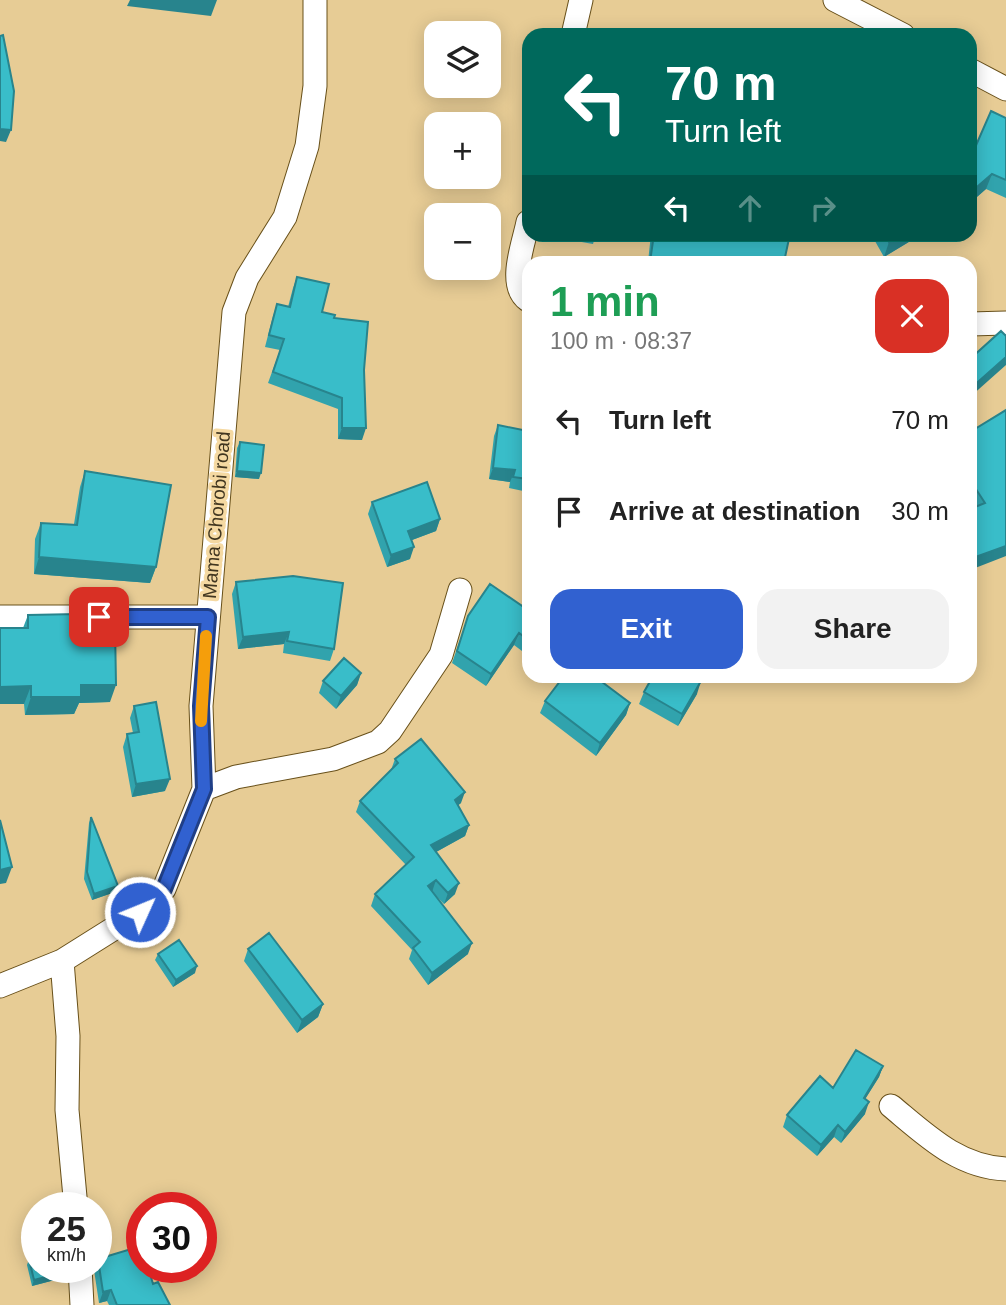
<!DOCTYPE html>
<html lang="en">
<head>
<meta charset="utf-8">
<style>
  :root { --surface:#fff; --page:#f2f2f2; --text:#222; --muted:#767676; --accent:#3161d0 }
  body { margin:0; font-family:Helvetica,sans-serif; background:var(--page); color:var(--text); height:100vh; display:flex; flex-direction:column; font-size:26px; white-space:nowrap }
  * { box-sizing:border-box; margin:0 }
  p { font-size:23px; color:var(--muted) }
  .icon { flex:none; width:38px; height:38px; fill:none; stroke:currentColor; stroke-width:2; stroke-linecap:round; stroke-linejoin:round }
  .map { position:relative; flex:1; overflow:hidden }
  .side { position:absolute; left:522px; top:256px; width:455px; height:427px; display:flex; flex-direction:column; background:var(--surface); border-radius:21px; box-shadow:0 4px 18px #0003 }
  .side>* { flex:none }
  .banner { position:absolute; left:522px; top:28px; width:455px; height:214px; border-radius:21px; box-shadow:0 4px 18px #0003; background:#00695c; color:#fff; overflow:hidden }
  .tools { position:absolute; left:424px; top:21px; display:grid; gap:14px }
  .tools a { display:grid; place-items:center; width:77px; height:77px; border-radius:14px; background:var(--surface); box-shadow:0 4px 18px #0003; font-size:35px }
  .speed { position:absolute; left:21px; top:1192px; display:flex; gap:14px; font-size:35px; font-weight:700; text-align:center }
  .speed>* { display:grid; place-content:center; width:91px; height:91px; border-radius:50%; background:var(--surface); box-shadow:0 4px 18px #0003; line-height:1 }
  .speed small { font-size:18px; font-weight:400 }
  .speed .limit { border:10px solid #d22; background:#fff; color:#111 }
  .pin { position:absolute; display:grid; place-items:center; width:60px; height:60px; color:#fff; margin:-30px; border-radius:14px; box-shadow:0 4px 10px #0006 }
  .me { position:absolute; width:77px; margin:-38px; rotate:46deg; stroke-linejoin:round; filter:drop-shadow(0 0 5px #0008) }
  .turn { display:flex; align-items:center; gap:24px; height:147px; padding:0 28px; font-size:32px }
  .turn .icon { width:91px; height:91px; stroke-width:2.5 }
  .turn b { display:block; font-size:49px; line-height:60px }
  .lanes { display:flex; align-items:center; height:66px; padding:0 28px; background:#0003; justify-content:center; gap:35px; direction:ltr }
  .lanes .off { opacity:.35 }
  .round { display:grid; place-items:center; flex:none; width:74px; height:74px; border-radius:21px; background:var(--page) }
  .summary { display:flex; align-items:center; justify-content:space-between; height:119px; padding:0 28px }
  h1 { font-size:42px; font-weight:700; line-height:52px; color:#1e9e55 }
  .button { display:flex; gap:14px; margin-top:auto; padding:14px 28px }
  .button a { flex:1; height:80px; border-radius:21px; background:var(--accent); color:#fff; font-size:28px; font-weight:700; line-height:80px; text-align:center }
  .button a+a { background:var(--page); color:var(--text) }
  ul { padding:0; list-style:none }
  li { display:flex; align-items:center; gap:21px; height:91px; padding:0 28px }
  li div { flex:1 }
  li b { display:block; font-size:26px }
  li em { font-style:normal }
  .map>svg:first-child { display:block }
</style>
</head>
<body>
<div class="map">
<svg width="1006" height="1305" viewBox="0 0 1006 1305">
  <rect width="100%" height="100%" fill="#e7cc95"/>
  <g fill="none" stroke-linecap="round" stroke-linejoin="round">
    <defs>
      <path id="street" d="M835 0 903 35
        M573 35 581 0
        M970 70 1006 89
        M528 222C524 243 507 285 528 300
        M970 324 1006 323
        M0 617H208
        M204 789 236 777 333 759 378 742 390 731 441 655 460 590
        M62 961 68 1036 67 1110 76 1208
        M0 986 62 961 140 912 164 889 204 789 201 706 234 312 247 278 285 217 307 146 315 86V0
        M891 1106C926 1135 958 1167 1006 1169
        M80 1267 82 1305"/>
    </defs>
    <use href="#street" stroke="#68501a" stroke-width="25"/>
    <use href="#street" stroke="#fff" stroke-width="23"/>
  </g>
  <path fill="#31a3ad" d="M1006 118V198L986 189 970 203V159Z
    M554 234H596L593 244 553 237Z
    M651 234H790L784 262H648Z
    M871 234H922L884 257Z
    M297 277 322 312 334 318 364 370 362 440 338 439V409L268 383 280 350 265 347 273 316 277 304 288 307 293 288Z
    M1006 410 970 570 975 507 970 498V432Z
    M498 425 528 431V492L509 488 510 482 489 479 494 436Z
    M240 442 259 479 235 477 237 448Z
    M85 471 156 567 150 583 34 574 35 539 41 523 74 524 80 487Z
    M372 502 440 519 436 531 412 540 410 559 387 567 368 514Z
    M236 582 334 649 330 661 283 653 284 644 238 649 232 594Z
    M528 610V642L522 651 514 645 486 686 452 663 468 616Z
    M28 615 79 627 110 702 79 703 74 714 25 715 24 704H0V628H23Z
    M361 673 357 685 336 709 319 693 323 681Z
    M644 692 697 694 678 726 639 704Z
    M545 701 630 703 626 715 596 756 540 713Z
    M134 706 165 791 132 797 123 747 127 734 133 733 130 718Z
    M395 759 461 803 458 805 469 825 465 836 436 852 455 894 444 904 435 895 468 954 428 985 409 959 412 950 371 906 375 894 406 865 356 812 360 801 391 770Z
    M91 817 115 892 92 900 84 879 89 823Z
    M248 949 323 1004 318 1017 297 1033 244 961Z
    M158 954 195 973 173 987 155 960Z
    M883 1066 879 1077 865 1099V1114L841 1143 834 1137 817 1156 783 1127 787 1115 833 1088Z
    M29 1259 69 1271 66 1277 32 1286 27 1265Z
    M98 1259 153 1284 170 1305H109L107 1301 99 1303 94 1270 96 1267Z"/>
  <path fill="#28848d" d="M130 0H217L211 16 127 6Z
    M0 129 11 130 6 142 0 141Z
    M992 174 986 189 970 203V193Z
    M901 234H922L884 257 889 242Z
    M1006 357V365L970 397V389Z
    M342 428H366L362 440 338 439Z
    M493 468 515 470 510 482 489 479Z
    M237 471 261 473 259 479 235 477Z
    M440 519 436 531 404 543 408 531Z
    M1006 546V556L970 570V559Z
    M414 547 410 559 387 567 391 555Z
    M39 557 156 567 150 583 34 574Z
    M289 632 284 644 238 649 243 637Z
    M519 633 514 645 486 686 491 674Z
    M528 636V642L522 651 527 639Z
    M361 673 357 685 336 709 341 696Z
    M701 681 697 694 678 726 682 714Z
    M81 685H116L110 702 79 703 74 714 25 715 31 697Z
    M31 686 24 704H0V687Z
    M630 703 626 715 596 756 600 743Z
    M170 779 165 791 132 797 136 784Z
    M465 792 461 803 451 811 455 800Z
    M469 825 465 836 427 857 431 845Z
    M12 867 6 883 0 884V870Z
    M436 880 432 892 428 886Z
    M459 883 455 894 444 904 448 893Z
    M118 886 115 892 92 900 94 894Z
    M472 943 468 954 428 985 432 973Z
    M197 966 195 973 173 987 176 980Z
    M323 1004 318 1017 297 1033 302 1020Z
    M883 1066 879 1077 859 1109 864 1098Z
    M869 1102 865 1114 841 1143 845 1132Z
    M838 1125 834 1137 817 1156 821 1145Z
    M69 1271 66 1277 32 1286 34 1280Z
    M111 1290 107 1301 99 1303 103 1292Z"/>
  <path fill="#39bdc9" stroke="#28848d" stroke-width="2" d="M3 35 14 91 11 130 0 129V36Z
    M991 111 1006 118V180L992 174 970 193V159Z
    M654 234H790L784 262H650Z
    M885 234H901L889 242Z
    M297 277 329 284 322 312 335 315 334 318 368 322 364 370 366 428H342V398L273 372 284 339 269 335 277 304 290 307Z
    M1001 331 1006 336V357L970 389V359Z
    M1006 410V546L970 559V509L985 503 970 480V432Z
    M498 425 528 431V479L513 477 515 470 493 468Z
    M240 442 264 445 261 473 237 471Z
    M85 471 171 485 156 567 39 557 41 523 77 525Z
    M427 482 440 519 408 531 414 547 391 555 372 502Z
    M293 576 343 583 334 649 287 641 289 632 243 637 236 582Z
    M490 584 528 610V636L527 639 519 633 491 674 457 651 468 616Z
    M78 614 79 627 115 626 116 685H81V697H31V686L0 687V628H28V615Z
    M344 658 361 673 341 696 323 681Z
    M564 676H594L630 703 600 743 545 701Z
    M653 676H691L701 681 682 714 644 692Z
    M156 702 170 779 136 784 127 734 139 732 134 706Z
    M421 739 465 792 455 800 469 825 431 845 459 883 448 893 436 880 428 886 472 943 432 973 413 948 420 942 375 894 414 857 360 801 398 763 395 759Z
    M91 817 118 886 94 894 87 872Z
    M0 820 12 867 0 870Z
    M269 933 323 1004 302 1020 248 949Z
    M179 940 197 966 176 980 158 954Z
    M856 1050 883 1066 864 1098 869 1102 845 1132 838 1125 821 1145 787 1115 820 1076 833 1088Z
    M141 1246 142 1267H148L153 1284 158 1282 170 1305H117L111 1290 103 1292 98 1259Z
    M37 1257V1267H68L69 1271 34 1280 29 1259Z"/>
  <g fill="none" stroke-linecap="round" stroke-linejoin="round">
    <defs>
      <path id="route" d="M99 617H208L201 706 204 789 164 889 140 912"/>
    </defs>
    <use href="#route" stroke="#203f87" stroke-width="18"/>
    <use href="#route" stroke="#3161d0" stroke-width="12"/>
    <path stroke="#f59e0b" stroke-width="12" d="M201 721 206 636"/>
  </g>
  <g text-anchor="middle" stroke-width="7" stroke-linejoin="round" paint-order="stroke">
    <g font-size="19" fill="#413620" stroke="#f5d9a2">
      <text transform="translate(216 515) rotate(-85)" y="7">Mama Chorobi road</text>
    </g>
  </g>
</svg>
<div class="tools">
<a><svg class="icon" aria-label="layers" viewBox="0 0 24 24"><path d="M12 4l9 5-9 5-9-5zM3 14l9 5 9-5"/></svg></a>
<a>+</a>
<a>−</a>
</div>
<div class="speed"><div>25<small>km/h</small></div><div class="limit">30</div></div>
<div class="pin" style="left:99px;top:617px;background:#d93025"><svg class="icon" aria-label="arrive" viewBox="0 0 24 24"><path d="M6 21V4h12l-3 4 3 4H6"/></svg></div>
<svg class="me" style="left:140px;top:912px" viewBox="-20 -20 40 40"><circle r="17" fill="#3161d0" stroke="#fff" stroke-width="3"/><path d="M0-11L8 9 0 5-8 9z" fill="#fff"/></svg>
<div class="banner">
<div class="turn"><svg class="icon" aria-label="left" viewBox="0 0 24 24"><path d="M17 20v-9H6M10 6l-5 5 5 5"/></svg><div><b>70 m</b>Turn left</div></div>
<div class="lanes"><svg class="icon" aria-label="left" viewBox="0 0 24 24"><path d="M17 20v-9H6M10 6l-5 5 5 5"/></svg><svg class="icon off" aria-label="ahead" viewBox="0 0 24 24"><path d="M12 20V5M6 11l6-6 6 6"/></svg><svg class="icon off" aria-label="right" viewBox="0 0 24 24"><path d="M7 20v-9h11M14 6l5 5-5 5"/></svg></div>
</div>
<section class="side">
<div class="summary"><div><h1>1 min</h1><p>100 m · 08:37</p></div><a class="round" style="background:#d93025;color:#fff"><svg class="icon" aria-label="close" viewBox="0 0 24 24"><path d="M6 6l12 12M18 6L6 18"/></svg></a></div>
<ul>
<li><svg class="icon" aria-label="left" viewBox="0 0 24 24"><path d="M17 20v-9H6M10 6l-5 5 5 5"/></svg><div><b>Turn left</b></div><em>70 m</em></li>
<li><svg class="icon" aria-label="arrive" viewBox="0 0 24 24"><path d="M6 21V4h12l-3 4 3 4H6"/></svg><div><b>Arrive at destination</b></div><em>30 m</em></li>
</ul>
<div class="button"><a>Exit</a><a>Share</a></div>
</section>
</div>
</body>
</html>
